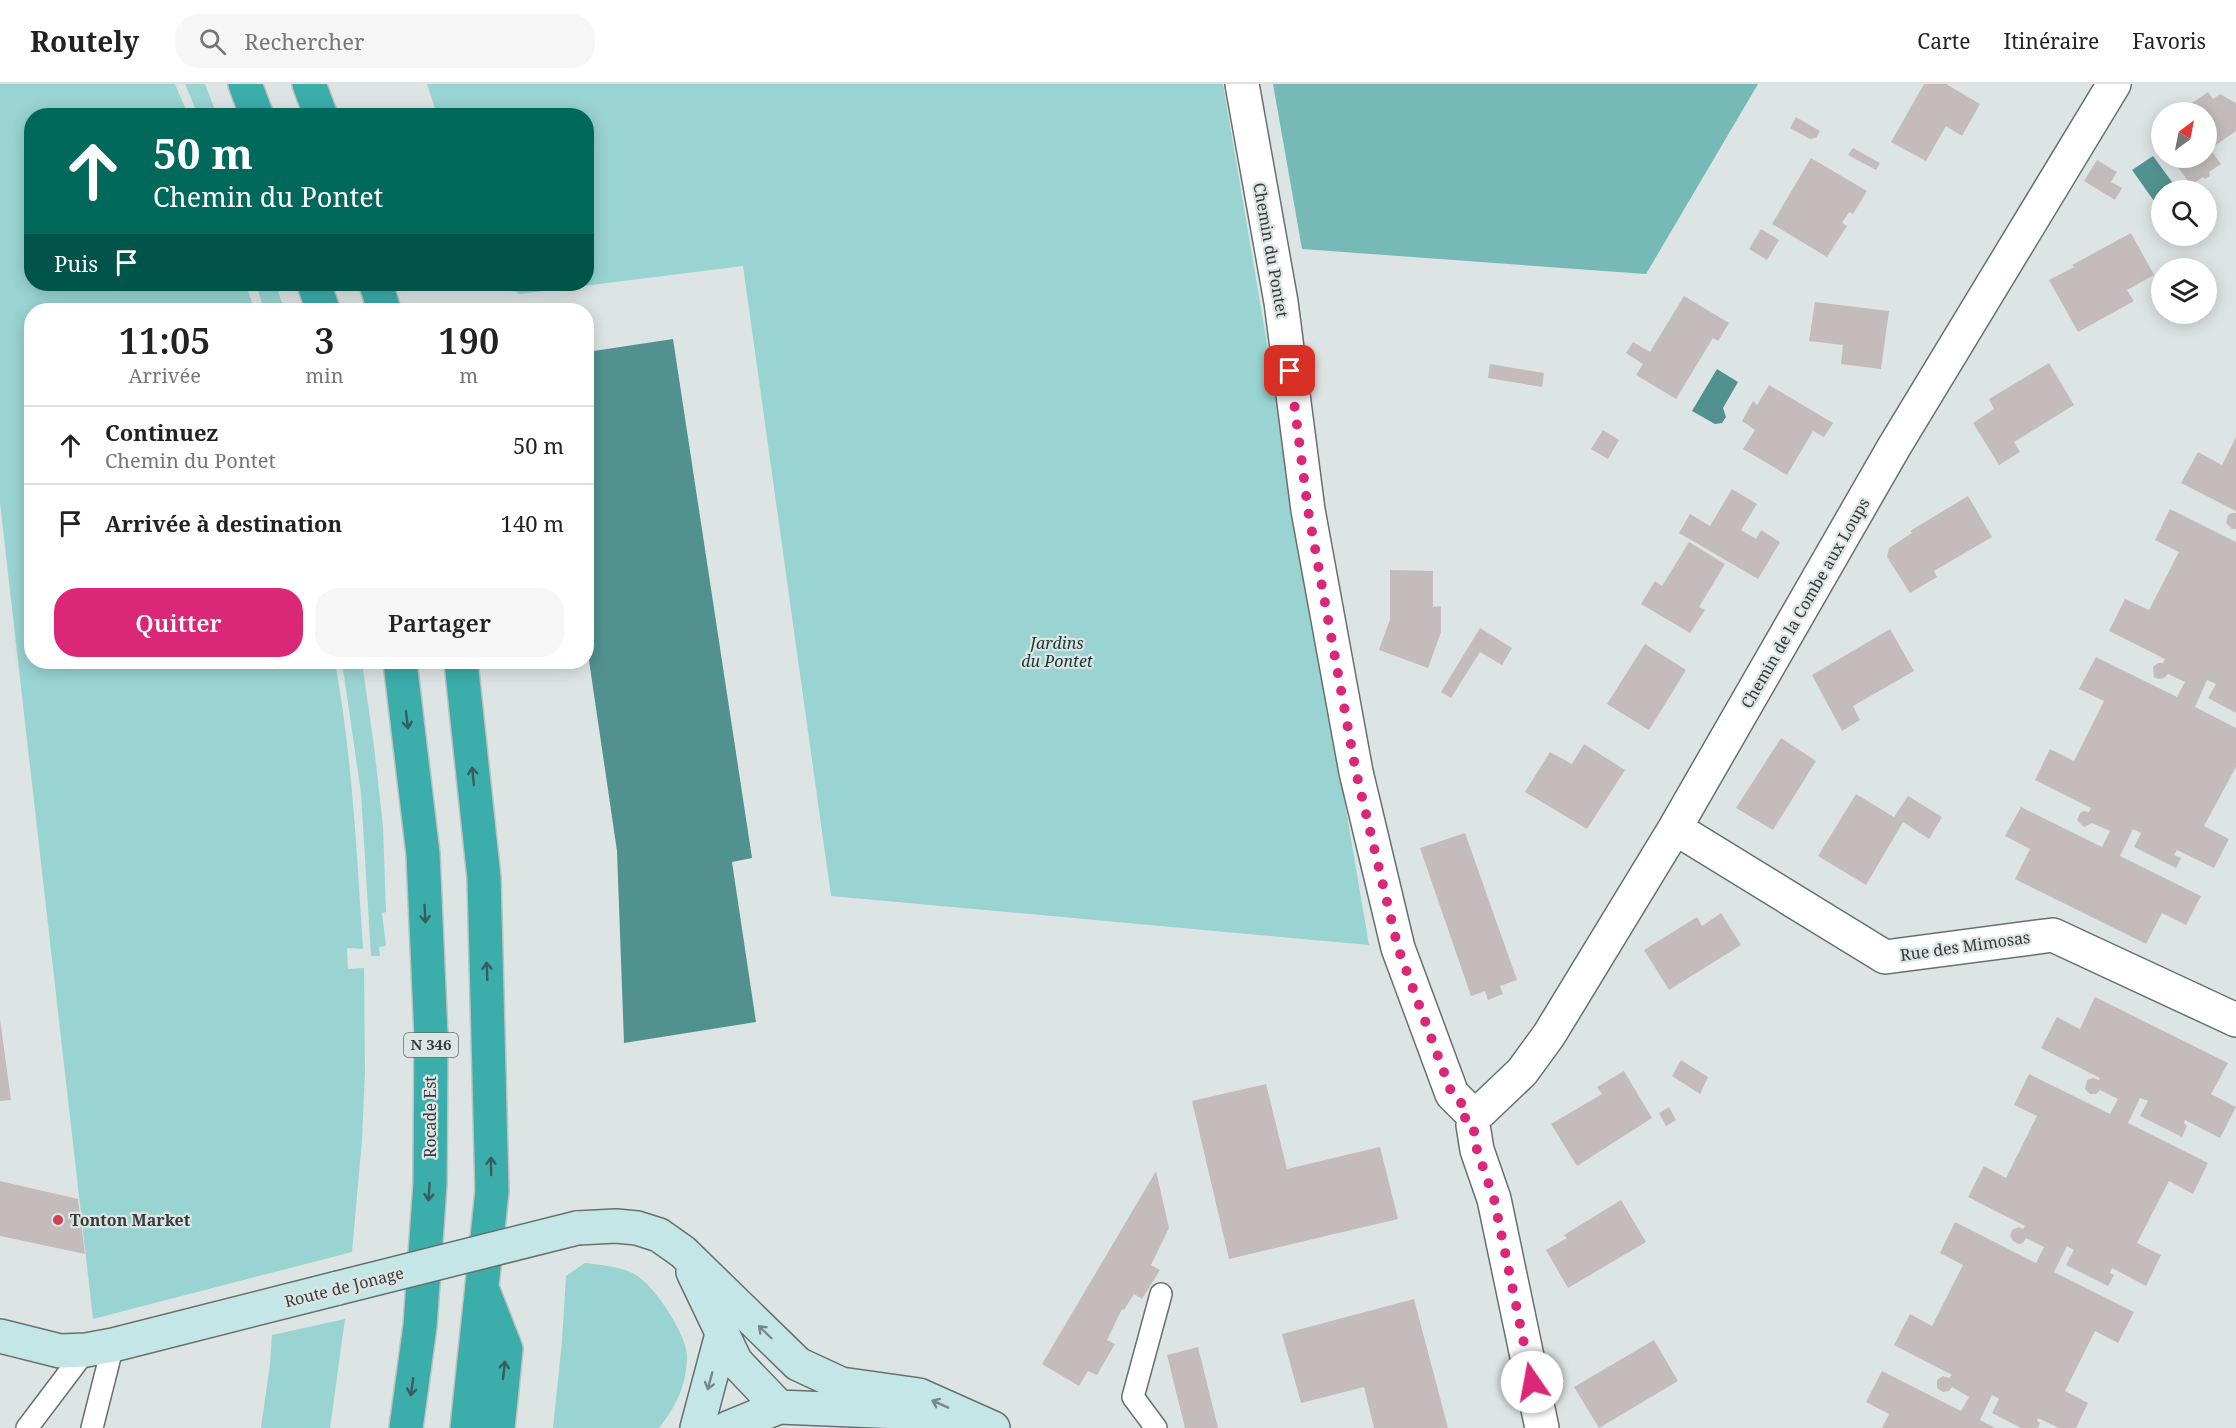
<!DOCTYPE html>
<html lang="fr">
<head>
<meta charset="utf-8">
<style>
  :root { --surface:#fff; --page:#f6f6f6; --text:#222; --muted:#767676; --line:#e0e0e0; --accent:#db2777 }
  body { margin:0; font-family:"Noto Serif",serif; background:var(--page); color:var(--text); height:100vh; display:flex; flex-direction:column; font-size:22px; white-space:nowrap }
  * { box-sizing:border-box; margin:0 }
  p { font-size:20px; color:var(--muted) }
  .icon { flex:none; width:33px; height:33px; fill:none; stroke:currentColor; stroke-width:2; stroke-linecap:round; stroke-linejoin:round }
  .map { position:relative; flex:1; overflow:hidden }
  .panel { position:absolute; left:24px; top:219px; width:570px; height:366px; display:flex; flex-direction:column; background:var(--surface); border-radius:24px; box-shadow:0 3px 15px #0003 }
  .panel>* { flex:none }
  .top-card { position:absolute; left:24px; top:24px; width:570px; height:183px; border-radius:24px; box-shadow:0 3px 15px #0003; background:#00695c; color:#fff; overflow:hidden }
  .needle { width:39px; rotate:32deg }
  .fabs { position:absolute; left:2151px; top:18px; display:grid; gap:12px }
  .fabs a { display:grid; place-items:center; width:66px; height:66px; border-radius:50%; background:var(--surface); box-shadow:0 3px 15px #0003; font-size:30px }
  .pin { position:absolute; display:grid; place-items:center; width:51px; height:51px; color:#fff; margin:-26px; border-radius:12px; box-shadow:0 3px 9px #0006 }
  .me { position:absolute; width:66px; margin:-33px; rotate:348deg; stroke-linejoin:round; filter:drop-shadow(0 0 4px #0008) }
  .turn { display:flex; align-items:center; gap:21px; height:126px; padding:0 30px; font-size:27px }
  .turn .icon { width:78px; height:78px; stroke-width:2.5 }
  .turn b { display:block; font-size:42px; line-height:51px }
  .then { display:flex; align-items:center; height:57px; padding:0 30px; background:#0003; gap:12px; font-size:22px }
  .eta { display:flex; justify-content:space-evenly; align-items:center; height:102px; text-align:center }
  .eta b { font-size:36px; font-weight:600; line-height:42px }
  .button { display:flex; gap:12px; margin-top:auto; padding:12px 30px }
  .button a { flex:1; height:69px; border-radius:24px; background:var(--accent); color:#fff; font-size:24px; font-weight:600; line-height:69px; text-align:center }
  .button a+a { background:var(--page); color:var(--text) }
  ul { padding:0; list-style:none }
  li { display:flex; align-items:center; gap:18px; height:78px; padding:0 30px; border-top:2px solid var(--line) }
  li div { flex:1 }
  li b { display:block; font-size:22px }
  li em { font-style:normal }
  header { display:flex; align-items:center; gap:36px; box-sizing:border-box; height:84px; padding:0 30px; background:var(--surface); border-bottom:2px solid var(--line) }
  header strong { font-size:28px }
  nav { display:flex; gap:33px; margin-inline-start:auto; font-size:21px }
  .search { width:420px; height:54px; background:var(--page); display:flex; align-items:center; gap:15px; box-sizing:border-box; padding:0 21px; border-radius:24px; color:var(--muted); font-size:22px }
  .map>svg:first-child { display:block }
</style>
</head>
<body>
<header>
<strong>Routely</strong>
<div class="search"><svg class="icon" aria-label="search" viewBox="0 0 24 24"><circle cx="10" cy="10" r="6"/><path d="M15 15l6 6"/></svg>Rechercher</div>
<nav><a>Carte</a><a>Itinéraire</a><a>Favoris</a></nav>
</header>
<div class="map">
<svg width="2236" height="1344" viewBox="0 0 2236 1344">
  <rect width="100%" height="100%" fill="#dde5e4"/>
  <path fill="#99d4d2" d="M0 0H175L188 31 32 32V200H246L254 226H32V578H335C352 670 357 771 363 865L347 864 348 885 364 884 365 988 362 1056 352 1168 93 1235 0 419Z
    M185 0H205L217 31H198Z
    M427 0H1223L1369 861 831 812 743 182 519 210 505 200H586V32L437 31Z
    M256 200H276L284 226H264Z
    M342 578H362L374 662 383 742 386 828 382 829 386 862 379 863 380 872H371L361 709Z
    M585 1179C602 1181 626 1183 639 1193 656 1205 687 1251 687 1272 687 1300 676 1323 659 1344H553L562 1257 566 1192Z
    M345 1235 330 1344H261L270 1280 272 1251Z"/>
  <path fill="#77b9b6" d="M1273 0H1758L1646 190 1302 165Z"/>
  <path fill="#519290" d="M2153 72 2178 106H2162L2161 118 2154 117 2132 86Z
    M673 255 752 774 732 778 756 938 624 959 617 767 587 563V268Z
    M1717 285 1738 298 1723 324 1726 333 1722 339 1715 340 1692 327Z"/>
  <path fill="#c4bcbc" d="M1924 0H1946L1980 20 1962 52 1946 42 1926 77 1891 58Z
    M2208 8 2213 15 2220 10 2236 19V47L2210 65 2221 80 2209 88 2210 92 2205 95 2203 93 2191 101 2171 74H2206V28H2179Z
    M1796 33 1820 47 1816 54 1810 55 1790 44Z
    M1853 64 1880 79 1876 86 1848 71Z
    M1811 74 1867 107 1853 130 1849 128 1842 139 1847 142 1827 173 1772 140Z
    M2097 76 2117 88 2111 98 2122 104 2115 116 2084 97Z
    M1761 145 1779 156 1767 176 1749 165Z
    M2131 149 2154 191 2127 206 2134 217 2078 248 2049 196 2074 183 2072 181Z
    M1684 212 1729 239 1718 257 1713 254 1676 315 1636 291 1643 280 1626 269 1633 258 1650 268Z
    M1815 218 1889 227 1881 285 1841 280 1843 261 1809 257Z
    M2049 279 2074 321 2014 358 2020 368 1999 381 1973 339 1994 325 1989 315Z
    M1490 280 1544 289 1542 303 1488 294Z
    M1769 301 1833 339 1824 353 1813 347 1787 391 1743 365 1755 346 1742 337 1753 317 1757 321Z
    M1603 346 1619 356 1608 375 1591 365Z
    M2236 353V427L2181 399 2198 368 2222 381Z
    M1732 405 1757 420 1741 446 1756 455 1761 446 1780 458 1758 495 1679 449 1690 430 1710 442Z
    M1968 412 1992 453 1934 487 1937 493 1910 509 1887 473 1889 464 1912 449 1910 447Z
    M2170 425 2236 458V629L2208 614 2216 600 2207 596 2195 623 2236 644V683L2204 742 2229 755 2214 784 2177 766 2174 771 2181 774 2176 784 2134 763 2141 749 2133 745 2120 772 2201 812 2186 841 2162 829 2146 860 2015 795 2030 765 2005 752 2021 723 2102 763 2110 747 2092 739 2084 743 2077 736 2080 729 2084 727 2089 728 2091 724 2035 696 2050 665 2074 677 2104 617 2079 605 2096 573 2177 613 2185 598 2168 590 2164 594 2158 595 2154 593 2153 583 2158 579H2163L2165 575 2109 547 2125 515 2149 526 2179 468 2155 456Z
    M2232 429H2236V445H2232L2226 439 2228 431Z
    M1689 458 1725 480 1699 523 1705 526 1690 549 1641 520 1655 497 1662 502Z
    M1390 486 1433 487V523L1441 522V548L1428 584 1379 566 1390 535Z
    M1480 544 1512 564 1502 581 1480 568 1451 614 1441 608Z
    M1890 545 1914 587 1853 622 1860 636 1842 647 1812 591Z
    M1645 560 1686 586 1649 646 1607 620Z
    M1781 654 1816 677 1773 746 1736 724Z
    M1584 660 1625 686 1587 745 1525 708 1550 668 1572 680Z
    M1856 710 1894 733 1908 712 1942 733 1929 755 1903 738 1866 801 1818 772Z
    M1465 749 1517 896 1500 902 1503 910 1488 916 1485 907 1471 912 1420 764Z
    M1721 829 1741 861 1669 906 1644 866 1697 833 1702 842Z
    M2095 913 2228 979 2211 1010 2236 1023 2220 1054 2185 1036 2184 1039 2187 1042 2182 1053 2140 1032 2148 1017 2140 1014 2128 1039 2208 1079 2193 1110 2169 1097 2137 1159 2161 1171 2146 1202 2112 1184 2110 1189 2114 1191 2108 1202 2066 1181 2074 1166 2067 1162 2054 1188 2134 1228 2118 1259 2095 1247 2065 1307 2088 1319 2076 1344H2059L2038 1334 2037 1337 2040 1339 2038 1344H2021L1992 1329 1999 1315 1992 1311 1980 1336 1995 1344H1882L1889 1330 1866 1318 1882 1287 1961 1327 1969 1313 1952 1303 1949 1307 1943 1308 1937 1304V1296L1943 1292 1949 1294 1952 1291 1894 1261 1910 1230 1932 1242 1963 1181 1940 1169 1955 1138 2036 1179 2044 1163 2026 1154 2023 1159 2019 1160 2013 1157 2010 1152 2012 1146 2019 1143 2023 1145 2025 1142 1968 1113 1984 1082 2006 1094 2037 1032 2014 1021 2029 990 2110 1030 2118 1015 2100 1006 2096 1010H2090L2085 1005 2087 996 2093 994 2099 996 2100 994 2041 964 2057 933 2080 945Z
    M0 935 11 1016 0 1017Z
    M1681 976 1708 993 1700 1010 1672 992Z
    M1624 987 1652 1034 1577 1082 1551 1040 1602 1010 1597 1003Z
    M1266 1000 1287 1085 1380 1063 1398 1135 1229 1175 1192 1017Z
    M1669 1023 1676 1036 1666 1042 1659 1029Z
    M1156 1087 1169 1144 1151 1181 1160 1186 1142 1215 1134 1210 1124 1226 1122 1225 1107 1256 1115 1260 1097 1291 1088 1287 1079 1302 1042 1280Z
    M0 1097 78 1115 85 1170 0 1152Z
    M1621 1116 1646 1158 1568 1204 1546 1166 1567 1154 1564 1151Z
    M1414 1215 1448 1344H1374L1364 1303 1301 1319 1282 1250Z
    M1654 1256 1678 1297 1599 1344 1574 1303Z
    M1198 1263 1218 1344H1185L1167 1271Z"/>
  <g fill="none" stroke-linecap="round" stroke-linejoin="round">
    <defs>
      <path id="lane" d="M27 1344 86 1266
        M92 1344 113 1261
        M1156 1344 1133 1313 1161 1210"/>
      <path id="street" d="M1242 0 1281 218 1308 426 1356 688 1398 864 1452 1010 1468 1026
        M1675 744 1885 873 2053 851 2236 936
        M1481 1027 1522 988 1549 951 1675 744 1894 363 2114 0
        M1473 1041 1477 1066 1494 1115 1542 1344"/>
      <path id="secondary" d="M577 1144 616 1142 637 1144 659 1151 683 1168 798 1280 841 1300 919 1311 993 1344
        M693 1188 736 1278 779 1323
        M0 1252 60 1267 86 1266 113 1261 338 1204
        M697 1344 722 1250
        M728 1344 779 1323 901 1328 938 1344"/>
      <path id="highway" d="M245 0 257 32
        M309 0 321 32
        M314 200 323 226
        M376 200 384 226
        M400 578 423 770 431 952 430 1100 420 1242 406 1344
        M461 578 484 794 492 1107 467 1344
        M484 1209 506 1265 498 1344"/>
    </defs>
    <use href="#lane" stroke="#68706f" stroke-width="24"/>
    <use href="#street" stroke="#68706f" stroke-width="36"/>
    <use href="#secondary" stroke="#68706f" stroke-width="36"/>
    <use href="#highway" stroke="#bfc0c0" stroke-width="36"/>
    <use href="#lane" stroke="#fff" stroke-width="21"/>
    <use href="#street" stroke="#fff" stroke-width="33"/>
    <use href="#secondary" stroke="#c4e6e6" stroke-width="33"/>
    <use href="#highway" stroke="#3badaa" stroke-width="33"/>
    <defs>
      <path id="secondary-bridge" d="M338 1204 577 1144"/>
    </defs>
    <use href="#secondary-bridge" stroke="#68706f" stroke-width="36" stroke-linecap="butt"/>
    <use href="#secondary-bridge" stroke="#c4e6e6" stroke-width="33"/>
  </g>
  <defs><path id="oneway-shaft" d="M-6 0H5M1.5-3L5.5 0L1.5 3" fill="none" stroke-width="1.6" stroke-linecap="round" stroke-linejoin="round" transform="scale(1.5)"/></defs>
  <g stroke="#385d5c">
    <use href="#oneway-shaft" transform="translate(407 636) rotate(83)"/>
    <use href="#oneway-shaft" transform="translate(473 692) rotate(-96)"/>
    <use href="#oneway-shaft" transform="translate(425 830) rotate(87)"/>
    <use href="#oneway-shaft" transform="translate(487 887) rotate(-92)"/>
    <use href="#oneway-shaft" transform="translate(491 1082) rotate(-91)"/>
    <use href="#oneway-shaft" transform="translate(429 1108) rotate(94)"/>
    <use href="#oneway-shaft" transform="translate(504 1286) rotate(-84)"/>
    <use href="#oneway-shaft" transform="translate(412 1303) rotate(98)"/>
  </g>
  <g stroke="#768887">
    <use href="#oneway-shaft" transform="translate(765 1248) rotate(-136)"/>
    <use href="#oneway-shaft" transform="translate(710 1297) rotate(105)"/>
    <use href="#oneway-shaft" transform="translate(940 1320) rotate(-156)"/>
  </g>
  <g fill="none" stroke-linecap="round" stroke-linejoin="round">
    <path stroke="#db2777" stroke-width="10" stroke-dasharray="0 18" d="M1290 287 1308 426 1356 688 1398 864 1452 1010 1468 1026 1465 1034 1468 1039 1473 1041 1477 1066 1494 1115 1532 1298"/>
  </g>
  <circle fill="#d14156" stroke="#dde5e4" stroke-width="2" cx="58" cy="1136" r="6"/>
  <g text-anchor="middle" stroke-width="4.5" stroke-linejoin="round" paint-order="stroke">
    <rect fill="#dde5e4" stroke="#696e6d" stroke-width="1.5" x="404" y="949" width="54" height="24" rx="4.5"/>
    <g font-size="15" font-weight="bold" fill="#373b3a">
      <text x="431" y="966">N 346</text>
    </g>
    <g font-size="16" fill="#373b3a" stroke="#dde5e4">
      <text transform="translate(1271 166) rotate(80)" y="6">Chemin du Pontet</text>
      <text transform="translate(1805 519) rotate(-60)" y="6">Chemin de la Combe aux Loups</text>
      <text transform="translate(1965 862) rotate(-8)" y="6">Rue des Mimosas</text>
      <text transform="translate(430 1033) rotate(-90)" y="6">Rocade Est</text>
      <text transform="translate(344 1203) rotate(-14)" y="6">Route de Jonage</text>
    </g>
    <g font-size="16" font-style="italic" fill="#163736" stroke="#dde5e4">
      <text x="1057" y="565">Jardins<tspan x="1057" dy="18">du Pontet</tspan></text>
    </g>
    <g font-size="16" font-weight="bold" fill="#373b3a" stroke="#dde5e4" text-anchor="start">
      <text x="70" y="1142">Tonton Market</text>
    </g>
  </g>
</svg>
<div class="fabs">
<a><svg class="needle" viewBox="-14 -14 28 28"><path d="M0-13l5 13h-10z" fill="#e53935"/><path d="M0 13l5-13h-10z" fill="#767676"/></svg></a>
<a><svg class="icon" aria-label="search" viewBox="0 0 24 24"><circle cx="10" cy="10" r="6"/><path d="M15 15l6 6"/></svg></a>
<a><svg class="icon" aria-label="layers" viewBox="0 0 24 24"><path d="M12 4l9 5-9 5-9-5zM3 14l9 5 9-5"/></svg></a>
</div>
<div class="pin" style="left:1290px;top:287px;background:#d93025"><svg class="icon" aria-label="arrive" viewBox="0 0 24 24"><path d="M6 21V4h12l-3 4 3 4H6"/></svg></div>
<svg class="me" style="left:1532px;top:1298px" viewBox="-20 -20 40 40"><circle r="19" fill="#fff"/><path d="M0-13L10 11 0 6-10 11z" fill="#db2777"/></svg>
<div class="top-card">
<div class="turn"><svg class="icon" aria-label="ahead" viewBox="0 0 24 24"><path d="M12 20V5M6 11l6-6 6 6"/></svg><div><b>50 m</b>Chemin du Pontet</div></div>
<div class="then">Puis<svg class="icon" aria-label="arrive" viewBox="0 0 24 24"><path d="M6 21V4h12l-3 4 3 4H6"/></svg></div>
</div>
<section class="panel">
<div class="eta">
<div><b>11:05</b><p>Arrivée</p></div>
<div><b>3</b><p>min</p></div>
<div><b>190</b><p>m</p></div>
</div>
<ul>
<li><svg class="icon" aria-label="ahead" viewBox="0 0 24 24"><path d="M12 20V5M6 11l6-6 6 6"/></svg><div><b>Continuez</b><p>Chemin du Pontet</p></div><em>50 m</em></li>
<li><svg class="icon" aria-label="arrive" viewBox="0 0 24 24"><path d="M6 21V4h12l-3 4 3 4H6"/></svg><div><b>Arrivée à destination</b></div><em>140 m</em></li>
</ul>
<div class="button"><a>Quitter</a><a>Partager</a></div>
</section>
</div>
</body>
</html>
